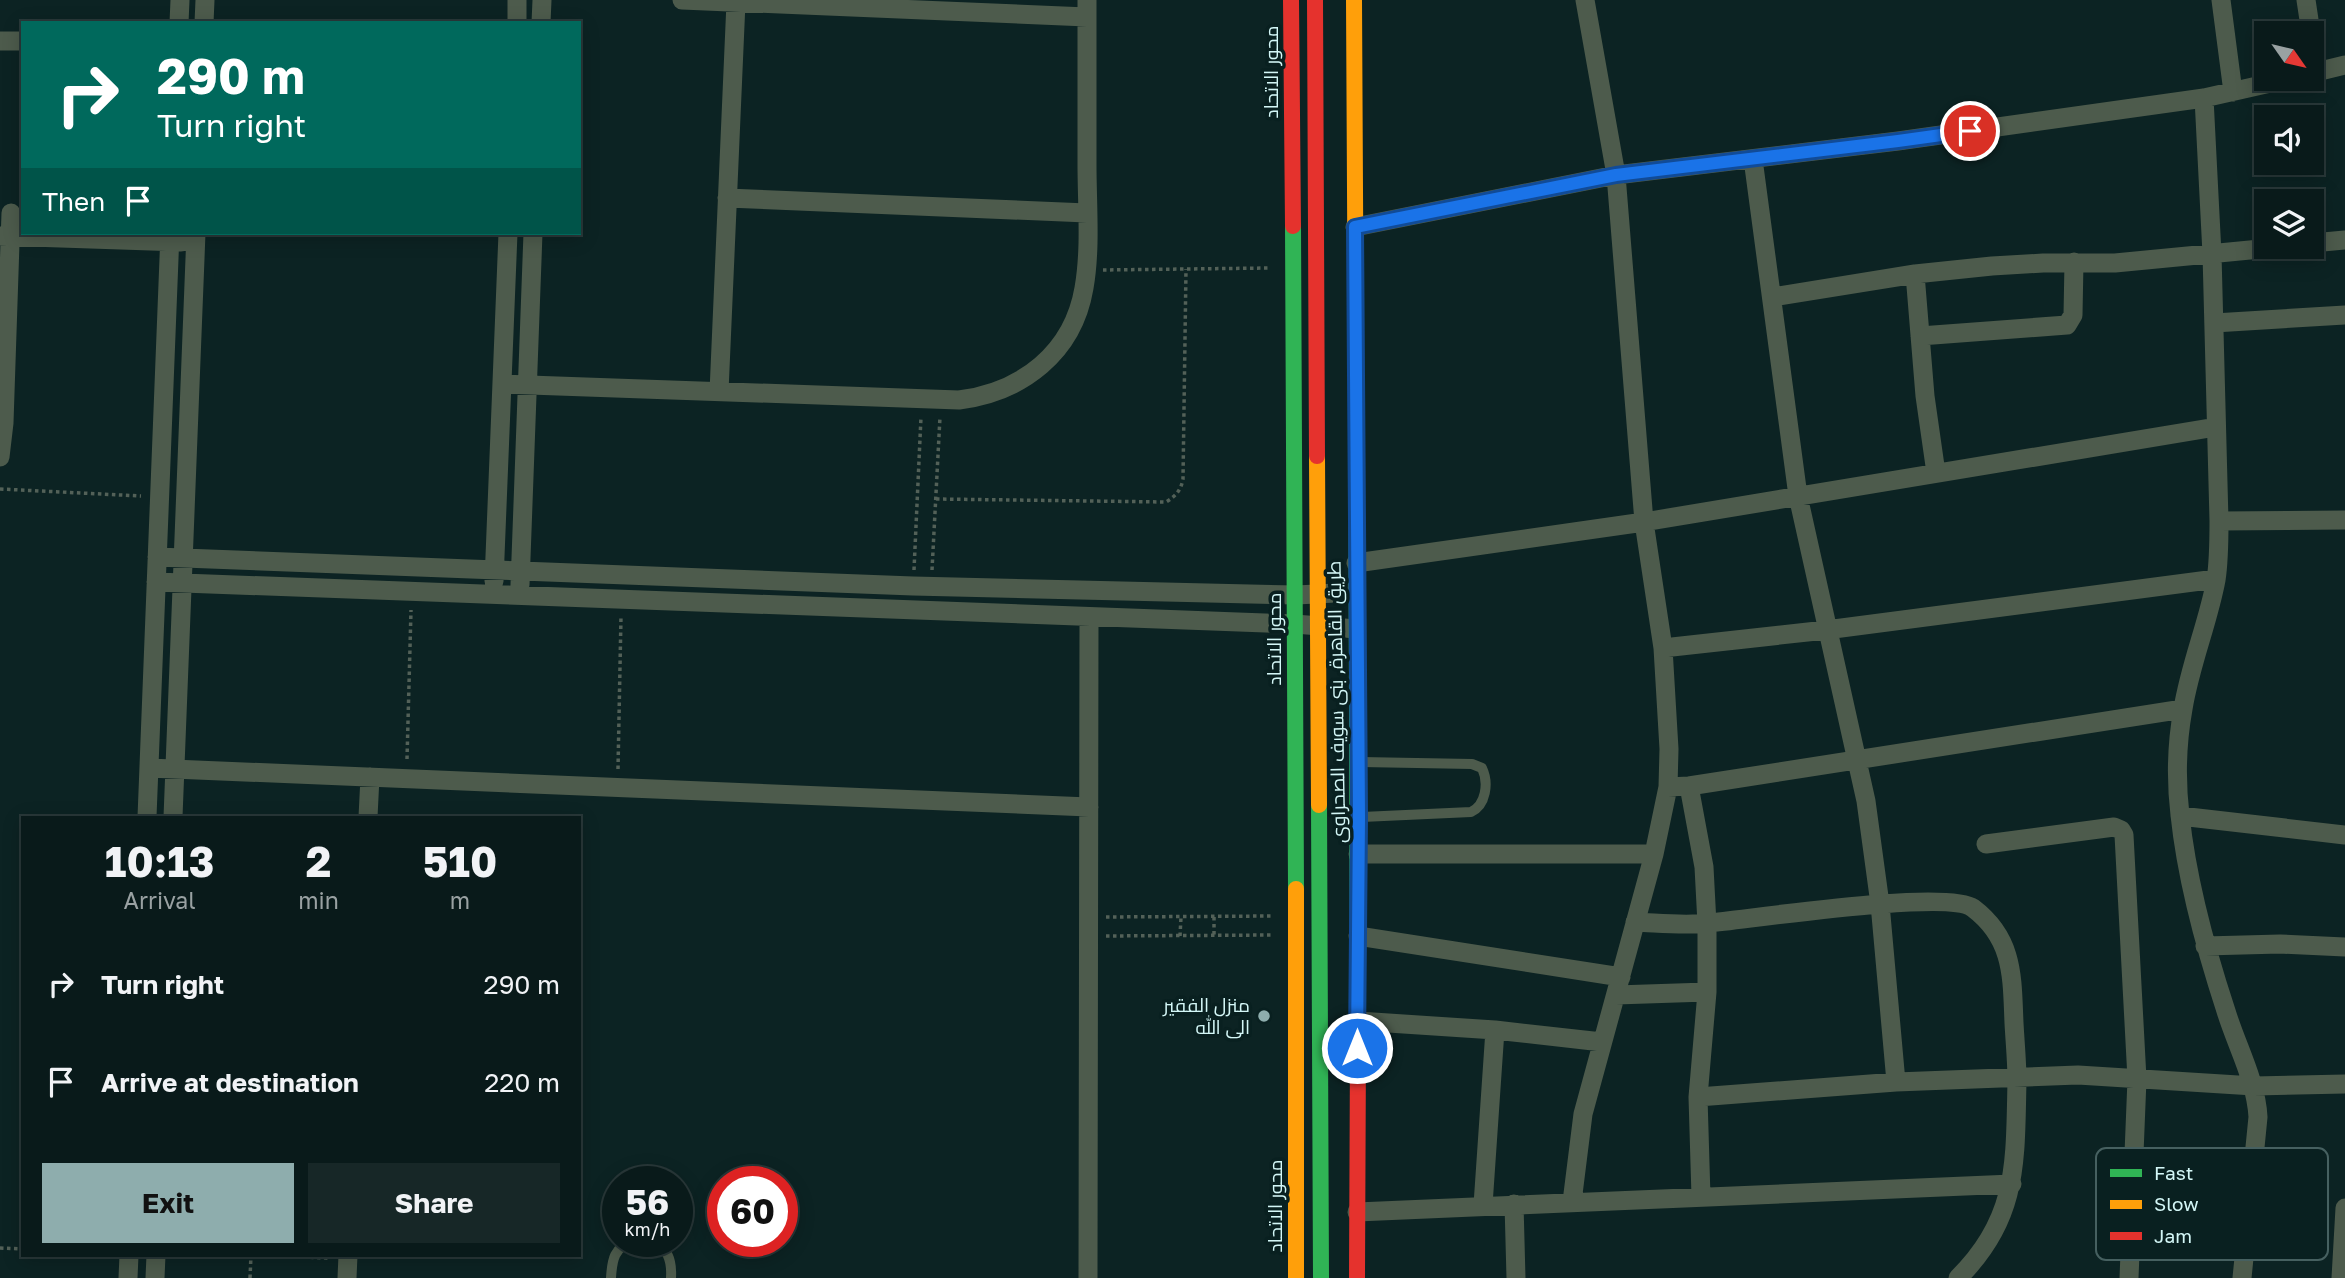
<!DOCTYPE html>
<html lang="en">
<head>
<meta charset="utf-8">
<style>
  :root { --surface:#091a1a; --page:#172727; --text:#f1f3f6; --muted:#99a1a2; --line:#293839; --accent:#8eadad }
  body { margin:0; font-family:"Golos Text",Cairo,sans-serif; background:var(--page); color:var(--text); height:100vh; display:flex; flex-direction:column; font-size:26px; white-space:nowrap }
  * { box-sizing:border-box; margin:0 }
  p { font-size:23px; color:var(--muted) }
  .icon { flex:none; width:38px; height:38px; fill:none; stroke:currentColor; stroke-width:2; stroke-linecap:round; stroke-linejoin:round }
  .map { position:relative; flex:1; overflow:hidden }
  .details { position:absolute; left:21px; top:816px; width:560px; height:441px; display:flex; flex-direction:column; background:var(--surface); border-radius:0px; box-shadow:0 4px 18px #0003,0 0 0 2px var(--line) }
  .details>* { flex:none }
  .hud { position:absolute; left:21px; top:21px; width:560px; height:214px; border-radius:0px; box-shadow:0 4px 18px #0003,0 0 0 2px var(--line); background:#00695c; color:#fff; overflow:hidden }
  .needle { width:46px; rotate:124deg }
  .fabs { position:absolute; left:2254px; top:21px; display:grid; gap:14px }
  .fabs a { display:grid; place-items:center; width:70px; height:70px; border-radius:0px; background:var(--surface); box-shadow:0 4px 18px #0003,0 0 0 2px var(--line); font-size:35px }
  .speed { position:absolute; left:602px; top:1166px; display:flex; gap:14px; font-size:35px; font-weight:700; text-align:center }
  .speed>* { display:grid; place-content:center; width:91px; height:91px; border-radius:50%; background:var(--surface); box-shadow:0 4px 18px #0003,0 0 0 2px var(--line); line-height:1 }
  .speed small { font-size:18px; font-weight:400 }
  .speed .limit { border:10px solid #d22; background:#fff; color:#111 }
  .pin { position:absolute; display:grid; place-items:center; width:60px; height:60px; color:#fff; margin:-30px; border:4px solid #fff; border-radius:50%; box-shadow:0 2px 7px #0007 }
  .me { position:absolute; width:77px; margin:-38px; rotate:0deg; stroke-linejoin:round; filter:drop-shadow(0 0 5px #0008) }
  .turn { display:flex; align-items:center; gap:24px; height:147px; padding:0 21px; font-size:32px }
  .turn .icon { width:91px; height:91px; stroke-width:2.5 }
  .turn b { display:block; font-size:49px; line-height:60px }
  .then { display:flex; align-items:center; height:66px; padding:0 21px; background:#0003; gap:14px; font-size:26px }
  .eta { display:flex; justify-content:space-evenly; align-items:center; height:119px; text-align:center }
  .eta b { font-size:42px; font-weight:700; line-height:49px }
  .primary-button { display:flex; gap:14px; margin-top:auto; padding:14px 21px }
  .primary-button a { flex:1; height:80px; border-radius:0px; background:var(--accent); color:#111; font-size:28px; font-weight:700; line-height:80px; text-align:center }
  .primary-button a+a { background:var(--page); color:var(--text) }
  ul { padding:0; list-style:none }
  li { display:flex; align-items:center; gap:21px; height:98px; padding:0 21px }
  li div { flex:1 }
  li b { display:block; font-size:26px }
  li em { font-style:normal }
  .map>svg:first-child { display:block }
</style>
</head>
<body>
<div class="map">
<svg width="2345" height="1278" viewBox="0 0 2345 1278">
  <rect width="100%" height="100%" fill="#0c2323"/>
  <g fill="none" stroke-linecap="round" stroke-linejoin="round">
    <path stroke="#536158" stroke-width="3.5" stroke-dasharray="3.5 3.5" stroke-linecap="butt" d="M1103 270 1270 268
      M0 489 141 496
      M936 499 1166 502C1176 496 1181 490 1183 479L1186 269
      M914 570 921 417
      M932 570 940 417
      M407 759 411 610
      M618 769 621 616
      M1106 917 1273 916
      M1214 917V936
      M1106 936 1273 935
      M1180 936 1181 917
      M0 1248 23 1249
      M240 1255 329 1258
      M250 1278 251 1255"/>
    <path stroke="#4d5b4c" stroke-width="10" d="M1361 762 1472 764 1482 768C1489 783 1486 805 1471 812L1362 817
      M650 1241C668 1247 672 1260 671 1278
      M611 1278C612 1260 614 1247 633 1241"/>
    <path stroke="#4d5b4c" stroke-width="19" d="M682 0 1087 17
      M2221 0 2233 92
      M2306 0 2311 33
      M179 23 180 0
      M204 23 205 0
      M517 23V0
      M541 23 542 0
      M2312 39 2316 72
      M0 41H23
      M2312 73 2345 65
      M2204 98 2212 254 2219 521C2219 541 2219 561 2216 580 2208 623 2190 665 2183 709 2177 742 2176 781 2180 815 2187 882 2205 947 2226 1011 2237 1047 2256 1080 2258 1117L2242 1278
      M1753 159 1798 496 1866 801 1880 904 1896 1082
      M727 198 1087 213
      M1355 227 1616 175 1898 141 2204 98 2288 79
      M0 236 181 242
      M2312 243 2345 240
      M1915 274 1925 396 1936 473
      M1772 297 1915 274 1992 266 2043 263H2115L2281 247
      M2214 323 2345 315
      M1920 336 2067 325 2073 315 2074 262
      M502 384 959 400C1022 392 1073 353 1084 288 1091 248 1087 205 1087 165 1087 110 1087 55 1087 0
      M719 392 736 2
      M0 457 4 423 11 213
      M2219 521 2345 520
      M157 557 913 586 1296 595 1356 592
      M1356 563 1644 522 2216 427
      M494 581 508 233
      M156 582 1295 624 1356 629
      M520 585 533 233
      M1663 648 1826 630 2216 579
      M149 768 1089 807
      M1689 786 1704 867 1707 924V992L1698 1097 1701 1197
      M1668 787 1689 786 2183 709
      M2180 816 2345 835
      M147 817 170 233
      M173 817 196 233
      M368 817 370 777
      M1986 844 2114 827 2121 830 2124 835 2137 1079 2129 1278
      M1358 854H1654
      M1635 922C1660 923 1685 926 1709 923 1752 919 1947 889 1973 908 2014 939 2012 977 2014 1023 2015 1042 2017 1062 2017 1081 2015 1161 2019 1218 1958 1278
      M1358 936 1621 977
      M2205 946 2280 944 2345 947
      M1616 995 1707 992
      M1358 1021 1495 1030 1602 1042
      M1698 1097 1896 1082 2078 1075 2254 1086 2345 1084
      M1572 1202 1583 1114 1654 854 1668 787 1669 749 1663 648 1644 522 1616 175 1585 0
      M1514 1204 1516 1278
      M1483 1205 1495 1030
      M1357 1212 2012 1184
      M128 1278 129 1255
      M155 1278 156 1255
      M347 1278 348 1255
      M1088 1278 1089 618
      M2341 1278 2345 1208"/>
    <path stroke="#30b455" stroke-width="16" d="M1293 226 1296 889
      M1356 377 1358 1045
      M1319 805 1321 1278"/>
    <path stroke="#ff9f0a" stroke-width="16" d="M1354 0 1356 377
      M1317 456 1319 805
      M1296 889V1278"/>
    <path stroke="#e5322d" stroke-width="16" d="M1291 0 1293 226
      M1315 0 1317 456
      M1357 1278 1358 1045"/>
  </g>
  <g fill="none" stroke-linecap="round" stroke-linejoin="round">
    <defs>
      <path id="route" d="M1357 1048 1359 817 1355 227 1616 175 1898 141 1970 131"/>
    </defs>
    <use href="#route" stroke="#114b97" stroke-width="18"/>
    <use href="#route" stroke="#1a73e8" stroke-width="12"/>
  </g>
  <circle fill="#8eadad" stroke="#092020" stroke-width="2.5" cx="1264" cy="1016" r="7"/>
  <g text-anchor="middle" stroke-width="7" stroke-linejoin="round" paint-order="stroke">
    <g font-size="19" fill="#d4f7f7" stroke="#092020">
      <text transform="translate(1271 72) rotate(-90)" y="7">محور الاتحاد</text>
      <text transform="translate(1274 639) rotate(-90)" y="7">محور الاتحاد</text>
      <text transform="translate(1336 702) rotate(-91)" y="7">طريق القاهرة, بنى سويف الصحراوى</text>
      <text transform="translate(1275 1206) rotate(-90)" y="7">محور الاتحاد</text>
    </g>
    <g font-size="19" fill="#d4f7f7" stroke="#092020" text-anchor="end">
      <text x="1250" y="1012">منزل الفقير<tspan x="1250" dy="22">الى الله</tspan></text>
    </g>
  </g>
  <rect x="2096" y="1148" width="232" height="112" rx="10" fill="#092020" stroke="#466060" stroke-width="2"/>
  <rect x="2110" y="1169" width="32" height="8" fill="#30b455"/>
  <rect x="2110" y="1200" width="32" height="9" fill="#ff9f0a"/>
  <rect x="2110" y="1232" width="32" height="8" fill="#e5322d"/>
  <g font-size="19" fill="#d4f7f7">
    <text x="2154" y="1180">Fast</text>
    <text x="2154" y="1211">Slow</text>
    <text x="2154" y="1243">Jam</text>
  </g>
</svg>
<div class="fabs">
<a><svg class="needle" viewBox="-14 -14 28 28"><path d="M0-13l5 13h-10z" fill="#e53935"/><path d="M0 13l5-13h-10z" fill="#99a1a2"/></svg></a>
<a><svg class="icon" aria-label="sound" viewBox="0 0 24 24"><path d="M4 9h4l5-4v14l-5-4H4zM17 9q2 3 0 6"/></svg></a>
<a><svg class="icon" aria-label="layers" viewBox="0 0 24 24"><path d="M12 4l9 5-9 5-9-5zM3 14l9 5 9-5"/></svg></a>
</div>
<div class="speed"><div>56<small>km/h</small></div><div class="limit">60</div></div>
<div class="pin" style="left:1970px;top:131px;background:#d93025"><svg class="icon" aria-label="arrive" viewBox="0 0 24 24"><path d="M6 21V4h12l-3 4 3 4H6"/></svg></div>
<svg class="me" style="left:1357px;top:1048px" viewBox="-20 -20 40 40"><circle r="17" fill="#1a73e8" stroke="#fff" stroke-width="3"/><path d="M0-11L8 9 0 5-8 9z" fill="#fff"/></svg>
<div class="hud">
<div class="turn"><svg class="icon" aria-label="right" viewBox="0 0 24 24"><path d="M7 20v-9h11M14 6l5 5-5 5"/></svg><div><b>290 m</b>Turn right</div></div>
<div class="then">Then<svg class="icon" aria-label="arrive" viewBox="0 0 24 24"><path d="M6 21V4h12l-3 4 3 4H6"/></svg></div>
</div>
<section class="details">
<div class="eta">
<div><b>10:13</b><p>Arrival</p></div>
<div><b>2</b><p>min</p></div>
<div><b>510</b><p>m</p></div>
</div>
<ul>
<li><svg class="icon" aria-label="right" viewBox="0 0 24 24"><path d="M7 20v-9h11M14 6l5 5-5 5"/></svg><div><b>Turn right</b></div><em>290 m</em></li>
<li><svg class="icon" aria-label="arrive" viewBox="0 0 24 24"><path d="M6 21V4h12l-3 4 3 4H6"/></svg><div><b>Arrive at destination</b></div><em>220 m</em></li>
</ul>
<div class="primary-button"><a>Exit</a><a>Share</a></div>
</section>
</div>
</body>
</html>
